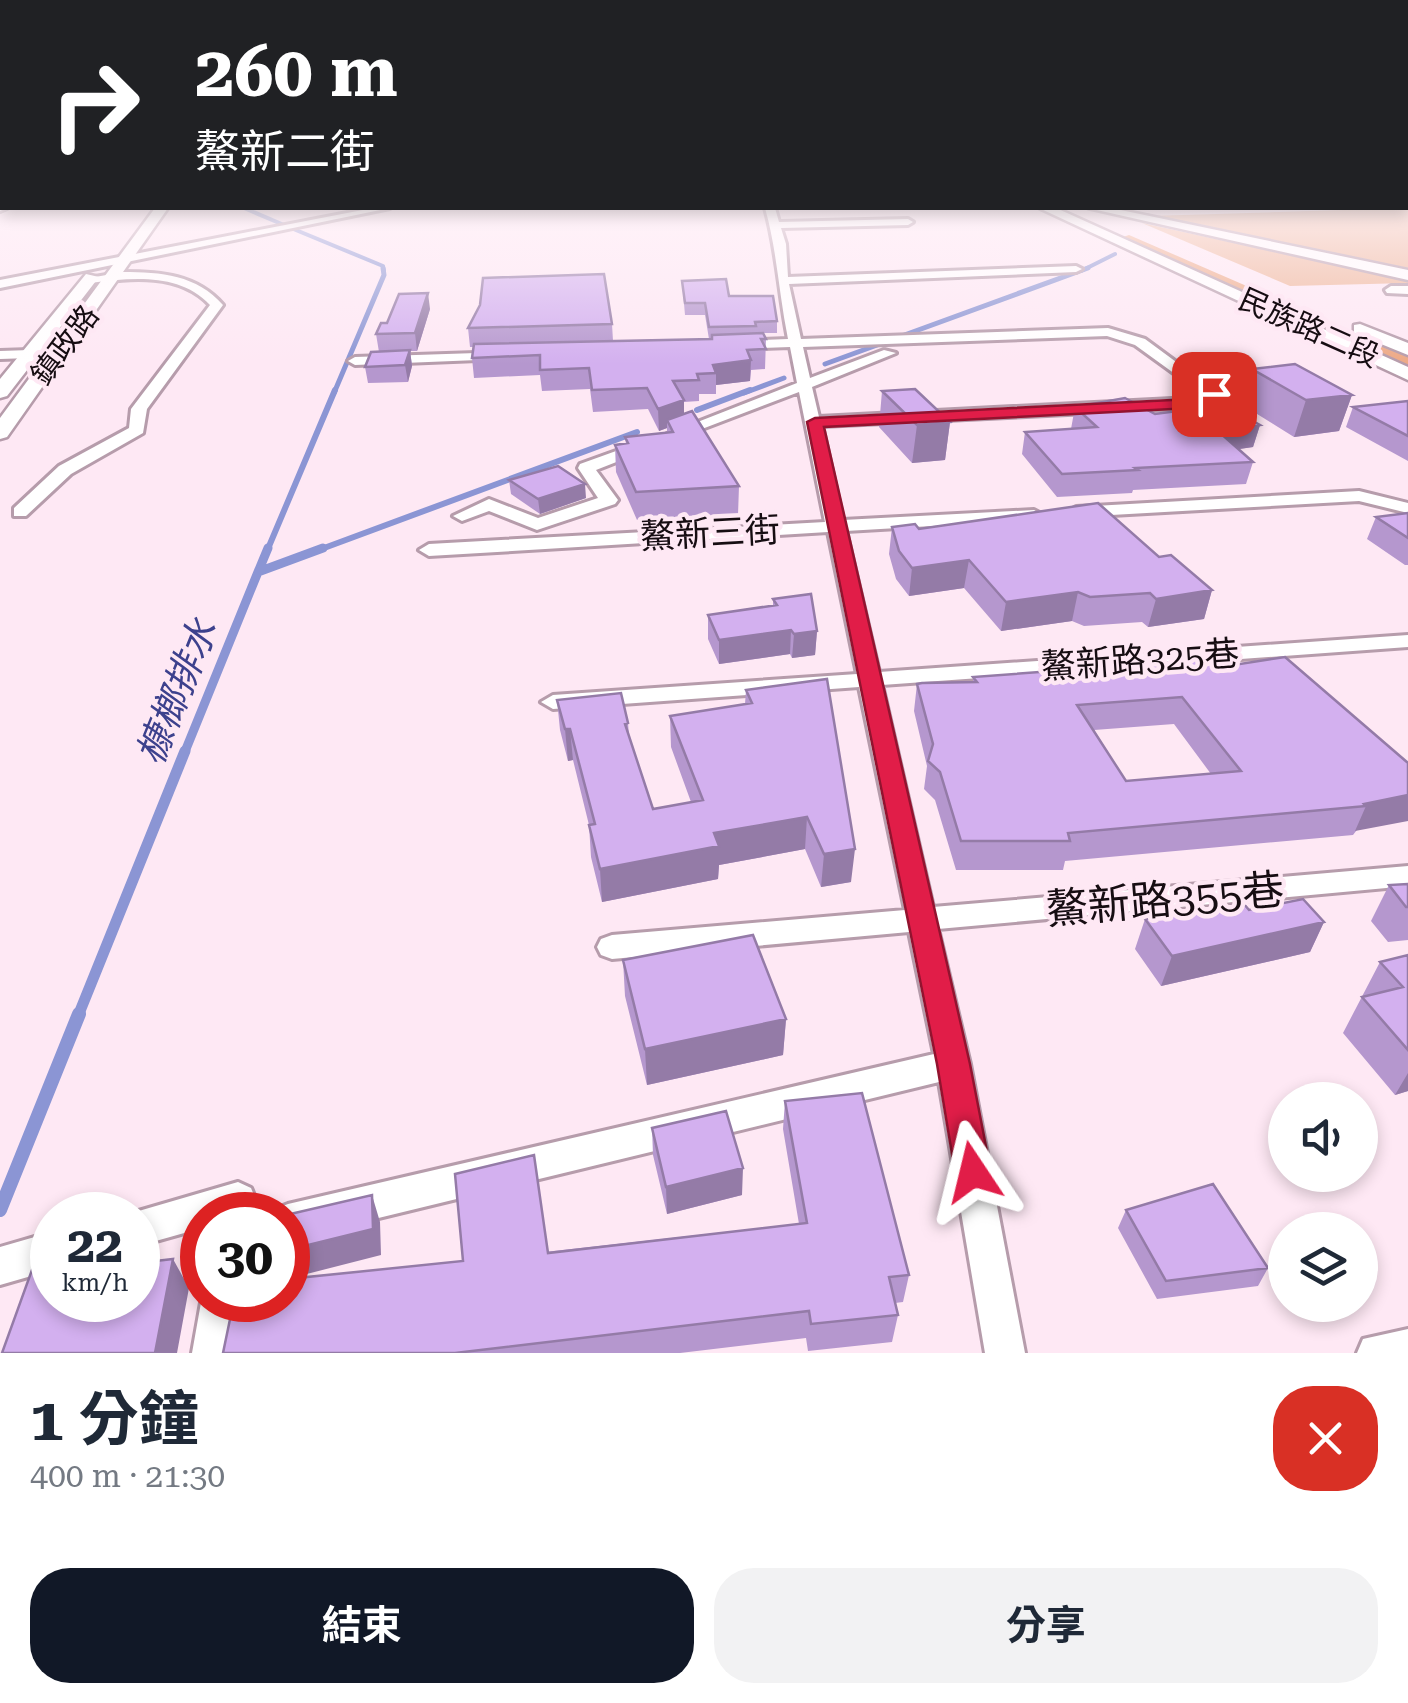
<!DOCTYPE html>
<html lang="zh-TW">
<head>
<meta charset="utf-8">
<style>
  :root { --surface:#fff; --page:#f2f2f3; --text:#1f2937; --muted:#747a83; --accent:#111827 }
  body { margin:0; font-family:"Roboto Serif","Noto Sans TC",serif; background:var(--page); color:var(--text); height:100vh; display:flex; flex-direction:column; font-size:38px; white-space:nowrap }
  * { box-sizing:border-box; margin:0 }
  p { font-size:32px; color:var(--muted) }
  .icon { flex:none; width:55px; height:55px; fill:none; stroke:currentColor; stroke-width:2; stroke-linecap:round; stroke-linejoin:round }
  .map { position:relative; height:1353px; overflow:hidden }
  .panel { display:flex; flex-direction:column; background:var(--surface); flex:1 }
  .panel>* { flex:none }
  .hud { position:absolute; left:0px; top:0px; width:1410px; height:210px; box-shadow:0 5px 15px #0003; background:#202124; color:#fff; overflow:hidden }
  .controls { position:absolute; left:1268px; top:1082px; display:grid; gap:20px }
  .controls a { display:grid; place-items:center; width:110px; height:110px; border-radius:50%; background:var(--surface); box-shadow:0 5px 15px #0003; font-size:50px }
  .speed { position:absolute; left:30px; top:1192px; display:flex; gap:20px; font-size:50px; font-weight:700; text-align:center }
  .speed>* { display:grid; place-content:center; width:130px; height:130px; border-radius:50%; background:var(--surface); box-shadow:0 5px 15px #0003; line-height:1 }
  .speed small { font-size:25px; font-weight:400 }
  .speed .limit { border:15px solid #d22; background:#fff; color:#111 }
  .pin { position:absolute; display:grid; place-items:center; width:85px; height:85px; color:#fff; margin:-42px; border-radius:20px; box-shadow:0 5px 15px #0006 }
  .me { position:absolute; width:110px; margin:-55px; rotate:350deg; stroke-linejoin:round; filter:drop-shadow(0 0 8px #0008) }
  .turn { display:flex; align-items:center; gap:35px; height:210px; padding:0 30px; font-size:45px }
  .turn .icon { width:130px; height:130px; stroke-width:2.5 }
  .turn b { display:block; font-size:70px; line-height:85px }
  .round { display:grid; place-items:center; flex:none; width:105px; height:105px; border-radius:40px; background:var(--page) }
  .overview { display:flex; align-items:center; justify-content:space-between; height:170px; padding:0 30px }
  h1 { font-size:60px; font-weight:700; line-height:75px }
  .action { display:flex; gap:20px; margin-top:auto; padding:20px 30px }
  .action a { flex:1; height:115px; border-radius:40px; background:var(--accent); color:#fff; font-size:40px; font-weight:700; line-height:115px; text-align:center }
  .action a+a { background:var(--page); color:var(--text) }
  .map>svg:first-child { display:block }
</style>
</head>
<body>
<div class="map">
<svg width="1408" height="1353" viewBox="0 0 1408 1353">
  <rect width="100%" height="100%" fill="#fee8f4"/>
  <path fill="#eeb69a" d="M1408 208V268L1150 216Z
    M1142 223 1408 281V283L1290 286Z"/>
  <path fill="#eda986" d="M1129 235 1408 356V367L1123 237Z"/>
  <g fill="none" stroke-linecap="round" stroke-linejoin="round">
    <path stroke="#8b95d4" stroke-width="4" d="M244 208 284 225
      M291 228 383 266 384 271
      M1081 271 1115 254"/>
    <path stroke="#8b95d4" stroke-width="5" d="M825 364 1088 268
      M334 393 384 275 383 268
      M744 393 784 378"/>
    <path stroke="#8b95d4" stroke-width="6" d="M697 410 750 390
      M267 551 335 390
      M316 551 637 432"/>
    <path stroke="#8b95d4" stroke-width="9" d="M258 572 268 548
      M184 754 258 572 323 548"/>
    <path stroke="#8b95d4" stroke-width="11" d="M78 1016 185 751"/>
    <path stroke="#8b95d4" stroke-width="14" d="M0 1210 79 1014"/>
    <defs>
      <path id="minor" d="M2 204 7 208 0 211V205Z
        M373 208H390L0 288V280Z
        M765 208H775L779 222 908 219 913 222 908 225 781 228 786 244 788 277 1076 266 1082 269 1076 272 789 284 801 339 1108 328 1145 339 1221 395 1210 404 1192 408 822 426 843 520 1034 510 1043 515 1034 520 846 531 879 672 1408 635V647L882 685 933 907 1408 866V886L938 929 970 1064 1025 1353H985L939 1082 288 1240V1215H272L275 1209 288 1204 934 1054 909 932 612 959 601 955 597 947 601 939 612 935 905 910 859 687 553 709 541 702 553 695 857 674 828 532 429 556 419 550 429 544 825 522 799 392 681 437 667 434 797 383 790 347 738 349 731 345 738 341 788 339C779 295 777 250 765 208ZM1107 336 1135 345 1204 395 1192 398 819 417 812 387 896 353 884 350 810 378 803 347Z
        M123 272C161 272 197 275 223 305L147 409 143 433 71 474 26 516H14V508L59 466 129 428 131 409 210 305C179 272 131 278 90 283L84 279Z
        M1391 286H1408V294L1387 293 1385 290Z
        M0 351 30 350 37 354 30 358 0 359Z
        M507 352 509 355 502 359 355 365 348 361 355 357Z
        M641 442 647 444V450L596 470 618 500 615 504 537 530 489 511 462 521 453 516 489 499 538 518 598 498 578 468 580 464Z
        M1359 491 1408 503V513L1359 501 1076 517 1067 512 1076 507Z
        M238 1182 251 1188 256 1200 255 1215H202V1228L138 1246V1215H125Z
        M52 1232V1270L0 1285V1247Z
        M202 1297V1300H241L232 1353H192Z
        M1408 1329V1353H1357L1363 1339Z"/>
      <path id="tertiary" d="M155 208H168L7 437 0 439V418Z
        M1039 208H1056L1408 367V380Z
        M1088 208H1111L1408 270V280Z
        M86 274 99 277 7 396 0 398V379Z
        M1360 324 1408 343V355L1354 333V325Z"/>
    </defs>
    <use href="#minor" stroke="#b69cab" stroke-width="6"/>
    <use href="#tertiary" stroke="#b69cab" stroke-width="5"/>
    <use href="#minor" fill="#fff" fill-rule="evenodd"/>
    <use href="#tertiary" fill="#fff" fill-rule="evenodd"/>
  </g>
  <path fill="#b597ce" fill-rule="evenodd" d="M682 281 729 296 777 321V333H763L766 339 765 369 751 370 750 381 716 385V394H699V401L684 402V414L739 486 738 515 637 520 616 472 615 445 626 444 625 437 667 433V428L659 431 648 409 593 412 590 389 542 391 540 375 474 378 472 358 473 347H470L468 328 612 324 613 341 709 339 705 315H685Z
    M430 309 417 351H410L412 366 408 382 368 383 365 367 379 352 376 334 387 323Z
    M1252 369 1352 395 1339 431 1294 437 1241 404Z
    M882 391 950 422 945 460 912 463 879 427Z
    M1408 401V461L1346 427 1353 407Z
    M1075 407 1260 425 1253 447 1239 449 1253 462 1246 484 1133 490 1132 493 1057 497 1022 454 1025 432 1071 429Z
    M509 480 586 498 540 514 511 494Z
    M1408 513V565H1405L1367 539 1376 517Z
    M892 527 1159 557 1212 590 1204 619 1148 627 1142 622 1084 626 1072 621 1001 631 964 588 909 596 896 579 889 554Z
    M773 599 817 631 815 655 792 658 790 654 719 664 708 639V615L773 606Z
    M1221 667 1408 763 1353 835 1065 861 1063 870H956L935 800 924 789 927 766 914 711 917 684 973 682V677ZM1174 724 1211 774 1126 781 1094 730Z
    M746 690 851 882 821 887 805 849 719 865 718 879 602 902 591 857 589 825 573 760 568 761 560 730 557 700 628 723 629 736 653 809 691 802 671 747 670 716 745 704Z
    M1408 884V940L1388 942 1371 921 1389 885Z
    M1249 910 1324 922 1310 952 1161 986 1135 949 1145 919Z
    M1408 955V1091L1395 1095 1343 1033 1380 962Z
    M623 960 786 1019 783 1055 647 1085 625 996Z
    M785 1101 909 1275 903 1302 895 1303 898 1315 892 1342 808 1351 806 1338 680 1353H223L463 1261 799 1224 783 1129Z
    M652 1128 742 1195 667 1214 653 1155Z
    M1126 1210 1268 1268 1258 1286 1157 1299 1118 1228Z"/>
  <path fill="#947ba7" d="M428 293 430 309 417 351 415 333Z
    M410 350 412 366 408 382 405 365Z
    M751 360 750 381 716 385V373L713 365Z
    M1352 395 1339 431 1294 437 1306 400Z
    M684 400V421L667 420V428L659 431 658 409Z
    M950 422 945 460 912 463 917 425Z
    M1260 425 1253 447 1212 453 1218 431Z
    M585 484 586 498 540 514 538 499Z
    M969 560 964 588 909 596 912 568Z
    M1212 590 1204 619 1148 627 1156 599Z
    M1078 592 1072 621 1001 631 1006 602Z
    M791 630 790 654 719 664V640Z
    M817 631 815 655 792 658 794 634Z
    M565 729H570L573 760 568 761Z
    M1408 795V821L1355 831 1366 806 1364 804Z
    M807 817 805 849 719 865 718 879 602 902 600 869 714 833Z
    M855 849 851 882 821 887 824 854Z
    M1324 922 1310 952 1161 986 1172 956Z
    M786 1019 783 1055 647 1085 645 1049Z
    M1408 1073V1091L1395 1095Z
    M743 1168 742 1195 667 1214 666 1187Z
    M372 1195 380 1222 381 1255 295 1277 288 1258V1250Z
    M173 1259 189 1288 177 1353H155Z"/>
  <path fill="#d3b0ef" stroke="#947ba7" stroke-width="2.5" fill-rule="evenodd" d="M604 274 612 324 468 328 480 305 483 278Z
    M726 279 729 296H773L777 321 755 322 756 326 709 327 705 303H685L682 281Z
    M428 293 415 333 376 334 381 323H387L399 294Z
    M763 333 766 339H761L766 349 747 350 751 360 713 365 716 373 697 374 699 380 673 381 684 400 658 409 647 388 592 390 589 368 540 370V355L472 358 474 344 712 339V335Z
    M410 350 405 365 365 367 371 352Z
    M1295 364 1352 395 1306 400 1252 369Z
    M915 389 950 422 917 425 882 391Z
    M1125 398 1155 414 1224 405 1260 425 1218 431 1253 462 1135 468 1138 470 1062 474 1025 432 1097 427 1075 407Z
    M1408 401V436L1353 407Z
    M692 411 739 486 636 492 615 445 628 443 625 437 673 432 667 420Z
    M558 466 585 484 538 499 509 480Z
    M1098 503 1159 557 1171 555 1212 590 1156 599 1150 593 1090 597 1078 592 1006 602 969 560 912 568 899 551 892 527 915 524 919 529Z
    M1408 513V538L1376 517Z
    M811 594 817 631 794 634 791 630 719 640 708 615 777 605 773 599Z
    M1285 657 1408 763V795L1364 804 1366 806 1068 833 1070 841H961L940 772 928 761 933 744 917 684 922 683 977 682 973 677 1214 659 1221 667ZM1182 697 1241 771 1126 781 1077 705Z
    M827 679 855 849 824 854 807 817 714 833 719 846 600 869 589 825 595 824 570 729H565L557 700 621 693 628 723 625 724 653 809 703 800 670 716 752 703 746 690Z
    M1408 884V907H1406L1389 885Z
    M1303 899 1324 922 1172 956 1145 919 1244 904 1249 910Z
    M753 935 786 1019 645 1049 623 960Z
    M1408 955V1050L1362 997 1403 987 1380 962Z
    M862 1093 909 1275 889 1277 898 1315 811 1324 809 1311 455 1353H223L234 1300H288V1279L463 1261 455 1174 534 1155 548 1253 807 1223 785 1101Z
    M726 1111 743 1168 666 1187 652 1128Z
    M1213 1184 1268 1268 1166 1281 1126 1210Z
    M372 1195 373 1229 288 1250 286 1215Z
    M52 1244V1300H138V1263L173 1259 155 1353H2L41 1245Z"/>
  <linearGradient id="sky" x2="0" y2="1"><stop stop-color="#83a8e0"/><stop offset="0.48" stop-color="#fff5fa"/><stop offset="1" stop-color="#fff5fa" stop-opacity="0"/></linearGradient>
  <rect width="1408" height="364" fill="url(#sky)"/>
  <path fill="#e11d48" stroke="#92132f" stroke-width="2.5" d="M1214 390 1221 394 1215 402 1192 408 824 427 970 1064 991 1172 986 1184 973 1189 960 1184 955 1172 937 1064 807 422 815 418 1192 399Z"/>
  <g text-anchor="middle" stroke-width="9" stroke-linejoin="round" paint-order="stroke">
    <g font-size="30" fill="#160d12" stroke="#fee8f4">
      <text transform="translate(1309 328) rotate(24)" y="10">民族路二段</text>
      <text transform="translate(65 345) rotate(-53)" y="10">鎮政路</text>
    </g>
    <g font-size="35" fill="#160d12" stroke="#fee8f4">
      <text transform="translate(710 533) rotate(-3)" y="12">鰲新三街</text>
      <text transform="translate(1140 660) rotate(-4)" y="12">鰲新路325巷</text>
    </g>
    <g font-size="38" font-style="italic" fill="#3d418d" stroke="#fee8f4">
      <text transform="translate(177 692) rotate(-68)" y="13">槺榔排水</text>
    </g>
    <g font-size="42" fill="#160d12" stroke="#fee8f4">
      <text transform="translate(1165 899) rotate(-5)" y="15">鰲新路355巷</text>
    </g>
  </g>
</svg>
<div class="controls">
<a><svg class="icon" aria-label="sound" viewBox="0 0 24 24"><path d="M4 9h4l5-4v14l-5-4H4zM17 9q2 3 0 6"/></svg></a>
<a><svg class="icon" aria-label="layers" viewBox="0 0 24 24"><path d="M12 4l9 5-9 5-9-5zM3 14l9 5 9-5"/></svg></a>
</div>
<div class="speed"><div>22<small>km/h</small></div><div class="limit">30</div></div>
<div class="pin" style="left:1214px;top:394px;background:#d93025"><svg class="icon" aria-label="arrive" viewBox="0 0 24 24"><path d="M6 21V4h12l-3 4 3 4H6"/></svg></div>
<svg class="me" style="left:973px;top:1172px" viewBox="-20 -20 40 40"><path d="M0-17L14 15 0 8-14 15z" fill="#e11d48" stroke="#fff" stroke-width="4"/></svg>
<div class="hud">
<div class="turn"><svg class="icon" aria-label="right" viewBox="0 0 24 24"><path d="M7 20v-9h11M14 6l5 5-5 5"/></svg><div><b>260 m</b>鰲新二街</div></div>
</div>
</div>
<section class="panel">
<div class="overview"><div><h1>1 分鐘</h1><p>400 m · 21:30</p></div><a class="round" style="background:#d93025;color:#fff"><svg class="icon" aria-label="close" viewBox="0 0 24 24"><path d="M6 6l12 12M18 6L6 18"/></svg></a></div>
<div class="action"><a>結束</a><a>分享</a></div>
</section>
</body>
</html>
